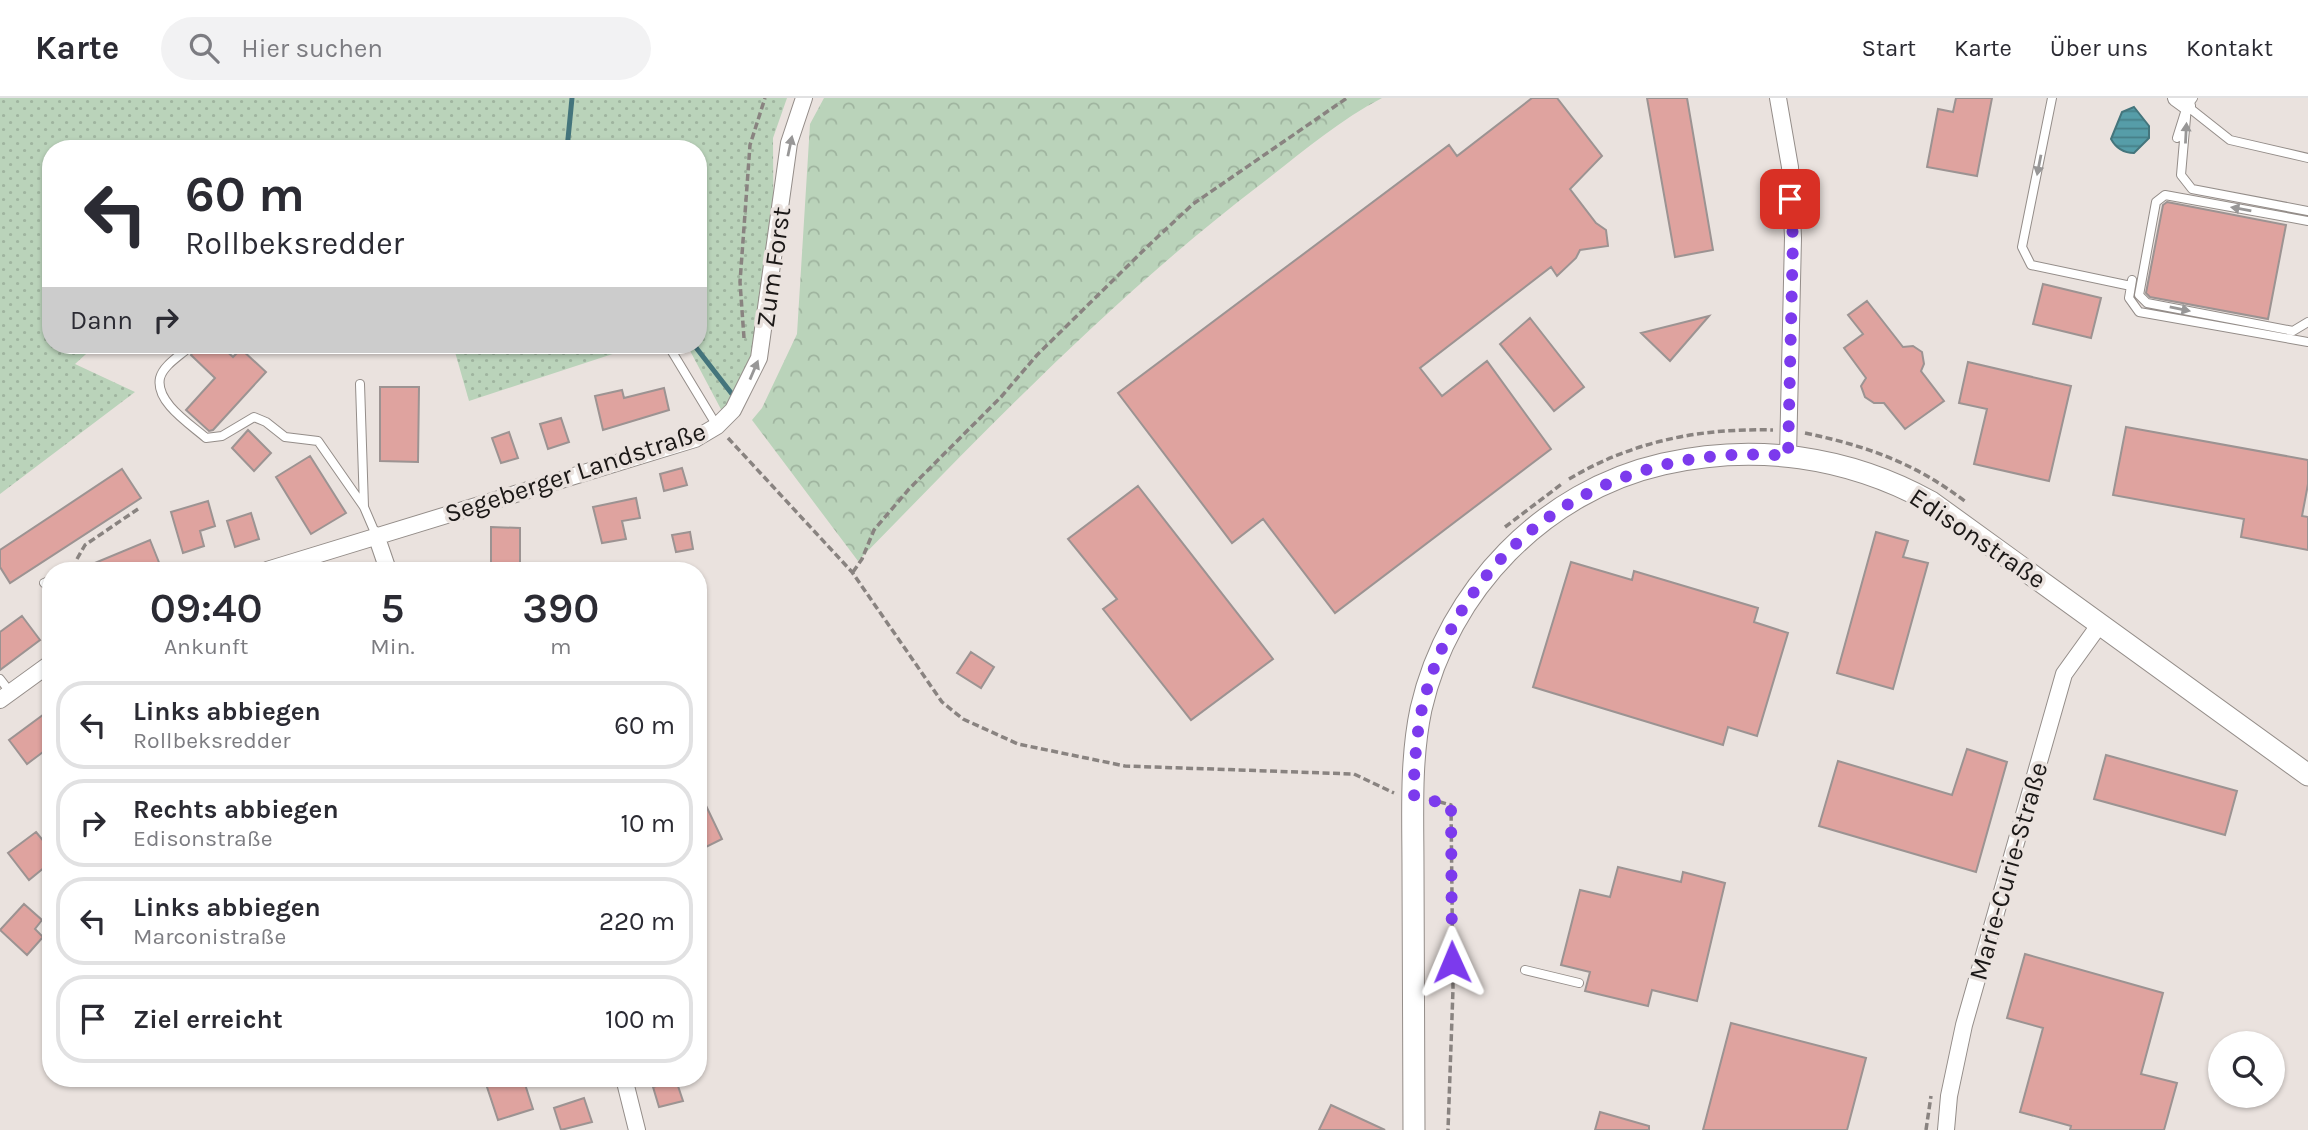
<!DOCTYPE html>
<html lang="de">
<head>
<meta charset="utf-8">
<style>
  :root { --surface:#fff; --page:#f2f2f3; --text:#2b2b33; --muted:#7c7c81; --line:#e1e1e2 }
  body { margin:0; font-family:Karla,sans-serif; background:var(--page); color:var(--text); height:100vh; display:flex; flex-direction:column; font-size:26px; white-space:nowrap }
  * { box-sizing:border-box; margin:0 }
  p { font-size:23px; color:var(--muted) }
  .icon { flex:none; width:38px; height:38px; fill:none; stroke:currentColor; stroke-width:2; stroke-linecap:round; stroke-linejoin:round }
  .map { position:relative; flex:1; overflow:hidden }
  .panel { position:absolute; left:42px; top:464px; width:665px; height:525px; display:flex; flex-direction:column; background:var(--surface); border-radius:28px; box-shadow:0 2px 5px #0004 }
  .panel>* { flex:none }
  .hud { position:absolute; left:42px; top:42px; width:665px; height:214px; border-radius:28px; box-shadow:0 2px 5px #0004; background:#fff; color:var(--text); overflow:hidden }
  .fabs { position:absolute; left:2208px; top:933px; display:grid; gap:14px }
  .fabs a { display:grid; place-items:center; width:77px; height:77px; border-radius:50%; background:var(--surface); box-shadow:0 2px 5px #0004; font-size:35px }
  .pin { position:absolute; display:grid; place-items:center; width:60px; height:60px; color:#fff; margin:-30px; border-radius:14px; box-shadow:0 4px 10px #0006 }
  .me { position:absolute; width:77px; margin:-38px; rotate:359deg; stroke-linejoin:round; filter:drop-shadow(0 0 5px #0008) }
  .turn { display:flex; align-items:center; gap:24px; height:147px; padding:0 28px; font-size:32px }
  .turn .icon { width:91px; height:91px; stroke-width:2.5 }
  .turn b { display:block; font-size:49px; line-height:60px }
  .then { display:flex; align-items:center; height:66px; padding:0 28px; background:#0003; gap:14px; font-size:26px }
  .eta { display:flex; justify-content:space-evenly; align-items:center; height:119px; text-align:center }
  .eta b { font-size:42px; font-weight:600; line-height:49px }
  ul { padding:0; list-style:none }
  li { display:flex; align-items:center; gap:21px; height:88px; margin:0 14px 10px; padding:0 14px; border:4px solid var(--line); border-radius:28px }
  li div { flex:1 }
  li b { display:block; font-size:26px }
  li em { font-style:normal }
  header { display:flex; align-items:center; gap:42px; box-sizing:border-box; height:98px; padding:0 35px; background:var(--surface); border-bottom:2px solid var(--line) }
  header strong { font-size:33px }
  nav { display:flex; gap:38px; margin-inline-start:auto; font-size:24px }
  .search { width:490px; height:63px; background:var(--page); display:flex; align-items:center; gap:18px; box-sizing:border-box; padding:0 24px; border-radius:38px; color:var(--muted); font-size:26px }
  .map>svg:first-child { display:block }
</style>
</head>
<body>
<header>
<strong>Karte</strong>
<div class="search"><svg class="icon" aria-label="search" viewBox="0 0 24 24"><circle cx="10" cy="10" r="6"/><path d="M15 15l6 6"/></svg>Hier suchen</div>
<nav><a>Start</a><a>Karte</a><a>Über uns</a><a>Kontakt</a></nav>
</header>
<div class="map">
<svg width="2308" height="1032" viewBox="0 0 2308 1032">
  <defs>
    <pattern id="forest-crowns" width="20" height="18" patternUnits="userSpaceOnUse" patternTransform="scale(1.75)"><rect width="20" height="18" fill="#bad3ba"/><path d="M2 6a3 3 0 1 1 6 0M12 15a3 3 0 1 1 6 0" fill="none" stroke="#9fb49f"/></pattern>
    <pattern id="park-dots" width="8" height="8" patternUnits="userSpaceOnUse" patternTransform="scale(1.75)"><rect width="8" height="8" fill="#bad3ba"/><path d="M2 2h.1M6 6h.1" fill="none" stroke="#9fb49f" stroke-width="1.8" stroke-linecap="round"/></pattern>
    <pattern id="water-rules" width="6" height="5" patternUnits="userSpaceOnUse" patternTransform="scale(1.75)"><rect width="6" height="5" fill="#569da8"/><path d="M0 2.5h6" fill="none" stroke="#467f88"/></pattern>
  </defs>
  <rect width="100%" height="100%" fill="#eae2de"/>
  <path fill="url(#forest-crowns)" d="M824 0H1382C1338 23 1300 56 1261 86 1114 198 987 331 858 463L752 322 762 310 797 236 810 26Z"/>
  <path fill="url(#park-dots)" d="M0 0H787L773 40 774 225 724 317 687 247H698V51H51V247H96L75 266 135 294 0 396Z
    M453 247H640L469 303Z"/>
  <path fill="url(#water-rules)" stroke="#44757c" stroke-width="2" d="M2134 9 2149 28V40L2134 55C2124 55 2116 50 2111 41L2122 14Z"/>
  <g fill="none" stroke-linecap="round" stroke-linejoin="round">
    <path stroke="#44757c" stroke-width="5" d="M567 51 572 0
      M694 247 732 296"/>
  </g>
  <path fill="#dfa39f" stroke="#9c9392" stroke-width="2" d="M1532 0H1557L1602 58 1570 91 1596 125 1606 132 1608 148 1580 152 1576 160 1557 178 1551 169 1420 270 1442 298 1487 263 1551 351 1335 515 1263 421 1232 445 1118 295 1449 47 1457 58Z
    M1647 0H1687L1713 152 1675 159Z
    M1956 0H1992L1977 78 1927 69 1938 11 1953 14Z
    M2167 104 2286 127 2268 221 2150 199 2146 195 2163 107Z
    M2043 186 2101 200 2091 240 2033 226Z
    M1867 203 1903 249 1913 248 1922 254 1924 266 1921 273 1944 303 1905 331 1884 305H1874L1865 299 1861 288 1866 280 1844 250 1863 236 1848 217Z
    M1709 218 1670 263 1641 235Z
    M1530 220 1584 289 1554 313 1500 246Z
    M197 247H220L233 259 241 251 266 274 213 332 209 333 186 312 215 280 191 257Z
    M1968 264 2071 288 2049 383 1974 366 1987 311 1959 305Z
    M380 289H419L418 364 380 363Z
    M664 290 669 312 603 332 595 298 622 292 624 300Z
    M561 320 569 344 548 351 540 326Z
    M2126 329 2308 362V386L2302 418 2308 419V452L2241 439 2244 421 2113 397Z
    M248 332 271 355 254 373 232 350Z
    M509 334 518 360 501 365 492 340Z
    M310 358 346 415 311 436 276 379Z
    M682 370 687 387 664 393 660 376Z
    M122 371 141 400 10 485 0 469V452Z
    M1138 388 1273 561 1191 622 1103 511 1117 501 1068 441Z
    M636 400 640 420 622 423 626 441 602 445 593 409Z
    M208 403 215 428 200 433 204 448 183 455 171 414Z
    M251 415 259 441 235 449 227 423Z
    M491 429 520 430V472H491Z
    M690 434 693 451 676 454 672 437Z
    M1876 434 1908 443 1903 459 1928 465 1893 591 1837 575Z
    M150 442 162 472H78Z
    M1571 464 1632 482 1634 473 1758 510 1754 524 1788 535 1757 638 1728 629 1723 647 1533 589Z
    M22 518 40 542 0 572V534Z
    M971 554 994 569 981 590 957 575Z
    M51 611V648L27 666 9 642Z
    M1967 651 2007 664 1976 774 1819 728 1838 663 1952 697Z
    M2106 657 2237 693 2225 737 2094 701Z
    M698 691 722 741 698 753Z
    M36 734 51 752V764L29 782 8 755Z
    M1618 769 1681 784 1683 774 1725 785 1697 903 1652 892 1648 908 1585 893 1590 874 1561 867 1580 792 1610 799Z
    M24 806 42 822 35 831 43 839 27 857 0 832Z
    M2025 856 2163 895 2141 976 2177 985 2164 1032H2070L2071 1028 2020 1014 2043 930 2007 920Z
    M1731 925 1866 960 1847 1032H1703Z
    M484 980H523L533 1011 498 1022Z
    M676 982 683 1003 659 1009 653 989Z
    M584 1000 592 1024 561 1032 554 1010Z
    M1331 1007 1385 1032H1319Z
    M1600 1014 1649 1028V1032H1595Z"/>
  <g fill="none" stroke-linecap="round" stroke-linejoin="round">
    <defs>
      <path id="lane" d="M2052 0 2022 149 2031 167 2131 188
        M2193 0 2187 8 2230 42 2308 60
        M2177 40 2187 8 2181 77 2192 91 2308 113
        M2308 123 2165 97 2156 104 2139 197 2147 205 2293 233 2308 224
        M2132 182 2129 200 2139 214 2308 244
        M668 247 717 328
        M187 251C178 259 163 268 160 280 155 304 190 326 206 340L222 338 254 319 266 324 285 339 318 343 364 409 376 437
        M360 286 364 409
        M71 472H72
        M44 485 51 482
        M0 581 10 594
        M1525 872 1579 885"/>
      <path id="street" d="M1778 0 1790 69 1793 140 1788 358
        M2176 0 2187 8
        M376 437 388 472
        M267 472 695 341 717 328 733 312 759 260 789 45 804 0
        M0 602 51 565
        M624 980 637 1032
        M1946 1032 1949 998 1964 927 2064 576 2100 526"/>
      <path id="secondary" d="M1414 1032C1413 945 1413 858 1413 771 1413 718 1410 663 1421 611 1448 492 1544 393 1663 366 1755 345 1848 358 1931 404L2308 677"/>
    </defs>
    <use href="#lane" stroke="#948d89" stroke-width="10"/>
    <use href="#street" stroke="#948d89" stroke-width="18"/>
    <use href="#secondary" stroke="#948d89" stroke-width="23"/>
    <path stroke="#898380" stroke-width="3.5" stroke-dasharray="7 3.5" stroke-linecap="butt" d="M744 240 740 184 750 47 765 0
      M1805 335C1867 348 1915 365 1966 404
      M728 340 852 474 942 604 963 621 1018 646 1125 668 1354 676 1394 695
      M1569 381C1633 343 1700 330 1773 332
      M1505 429 1563 385
      M77 461 85 447 138 411
      M853 474 862 461 874 432 909 391 1001 299 1037 257 1149 147 1193 106 1347 0
      M1429 701 1451 707 1453 891 1448 1032
      M1926 1032 1931 998"/>
    <use href="#lane" stroke="#fff" stroke-width="8"/>
    <use href="#street" stroke="#fff" stroke-width="16"/>
    <use href="#secondary" stroke="#fff" stroke-width="21"/>
  </g>
  <defs><path id="oneway-solid" d="M-6-.8H1V-3.2L6.5 0L1 3.2V.8H-6Z" transform="scale(1.75)"/></defs>
  <g fill="#989797">
    <use href="#oneway-solid" transform="translate(2186 35) rotate(-87)"/>
    <use href="#oneway-solid" transform="translate(790 48) rotate(-78)"/>
    <use href="#oneway-solid" transform="translate(2039 67) rotate(101)"/>
    <use href="#oneway-solid" transform="translate(2241 111) rotate(-170)"/>
    <use href="#oneway-solid" transform="translate(2180 211) rotate(11)"/>
    <use href="#oneway-solid" transform="translate(754 272) rotate(-67)"/>
  </g>
  <g fill="none" stroke-linecap="round" stroke-linejoin="round">
    <path stroke="#7c3aed" stroke-width="12" stroke-dasharray="0 21.6" d="M1452 864 1451 708 1413 697C1415 665 1416 633 1424 602 1468 435 1620 343 1788 358L1793 140 1790 101"/>
  </g>
  <g text-anchor="middle" stroke-width="7" stroke-linejoin="round" paint-order="stroke">
    <g font-size="26" fill="#1b1817" stroke="#eae2de">
      <text transform="translate(773 169) rotate(-82)" y="9">Zum Forst</text>
      <text transform="translate(575 374) rotate(-18)" y="9">Segeberger Landstraße</text>
      <text transform="translate(1978 440) rotate(34)" y="9">Edisonstraße</text>
      <text transform="translate(2008 773) rotate(-74)" y="9">Marie-Curie-Straße</text>
    </g>
  </g>
</svg>
<div class="fabs">
<a><svg class="icon" aria-label="search" viewBox="0 0 24 24"><circle cx="10" cy="10" r="6"/><path d="M15 15l6 6"/></svg></a>
</div>
<div class="pin" style="left:1790px;top:101px;background:#d93025"><svg class="icon" aria-label="arrive" viewBox="0 0 24 24"><path d="M6 21V4h12l-3 4 3 4H6"/></svg></div>
<svg class="me" style="left:1452px;top:864px" viewBox="-20 -20 40 40"><path d="M0-17L14 15 0 8-14 15z" fill="#7c3aed" stroke="#fff" stroke-width="4"/></svg>
<div class="hud">
<div class="turn"><svg class="icon" aria-label="left" viewBox="0 0 24 24"><path d="M17 20v-9H6M10 6l-5 5 5 5"/></svg><div><b>60 m</b>Rollbeksredder</div></div>
<div class="then">Dann<svg class="icon" aria-label="right" viewBox="0 0 24 24"><path d="M7 20v-9h11M14 6l5 5-5 5"/></svg></div>
</div>
<section class="panel">
<div class="eta">
<div><b>09:40</b><p>Ankunft</p></div>
<div><b>5</b><p>Min.</p></div>
<div><b>390</b><p>m</p></div>
</div>
<ul>
<li><svg class="icon" aria-label="left" viewBox="0 0 24 24"><path d="M17 20v-9H6M10 6l-5 5 5 5"/></svg><div><b>Links abbiegen</b><p>Rollbeksredder</p></div><em>60 m</em></li>
<li><svg class="icon" aria-label="right" viewBox="0 0 24 24"><path d="M7 20v-9h11M14 6l5 5-5 5"/></svg><div><b>Rechts abbiegen</b><p>Edisonstraße</p></div><em>10 m</em></li>
<li><svg class="icon" aria-label="left" viewBox="0 0 24 24"><path d="M17 20v-9H6M10 6l-5 5 5 5"/></svg><div><b>Links abbiegen</b><p>Marconistraße</p></div><em>220 m</em></li>
<li><svg class="icon" aria-label="arrive" viewBox="0 0 24 24"><path d="M6 21V4h12l-3 4 3 4H6"/></svg><div><b>Ziel erreicht</b></div><em>100 m</em></li>
</ul>
</section>
</div>
</body>
</html>
